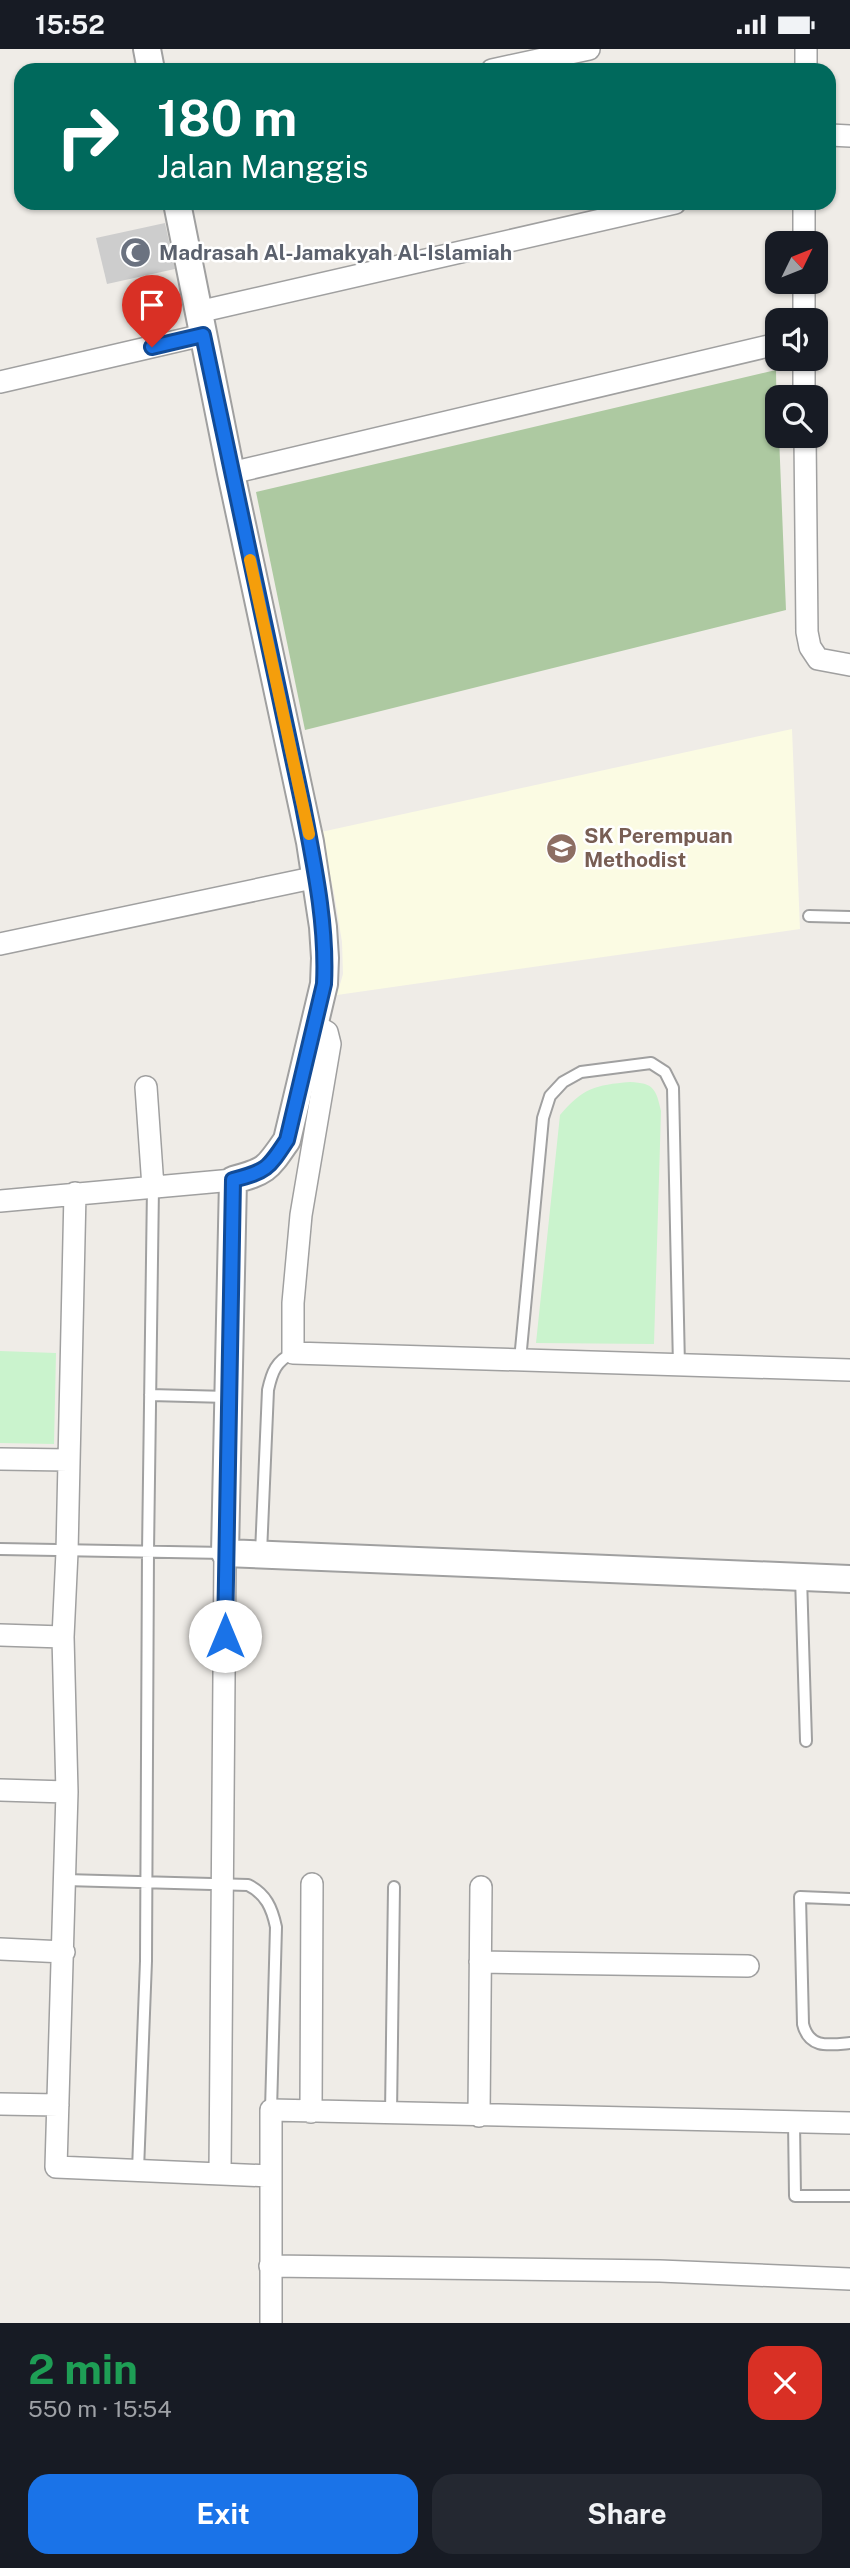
<!DOCTYPE html>
<html lang="en">
<head>
<meta charset="utf-8">
<style>
  :root { --surface:#171b24; --page:#242831; --text:#f1f3f6; --muted:#9ea1a6; --accent:#1a73e8 }
  body { margin:0; font-family:"Public Sans",sans-serif; background:var(--page); color:var(--text); height:100vh; display:flex; flex-direction:column; font-size:26px; white-space:nowrap }
  * { box-sizing:border-box; margin:0 }
  p { font-size:23px; color:var(--muted) }
  .icon { flex:none; width:38px; height:38px; fill:none; stroke:currentColor; stroke-width:2; stroke-linecap:round; stroke-linejoin:round }
  .map { position:relative; height:2274px; overflow:hidden }
  .drawer { display:flex; flex-direction:column; background:var(--surface); flex:1 }
  .drawer>* { flex:none }
  .guide { position:absolute; left:14px; top:14px; width:822px; height:147px; border-radius:21px; box-shadow:0 2px 5px #0004; background:#00695c; color:#fff; overflow:hidden }
  .needle { width:46px; rotate:47deg }
  .fabs { position:absolute; left:765px; top:182px; display:grid; gap:14px }
  .fabs a { display:grid; place-items:center; width:63px; height:63px; border-radius:14px; background:var(--surface); box-shadow:0 2px 5px #0004; font-size:35px }
  .pin { position:absolute; display:grid; place-items:center; width:60px; height:60px; color:#fff; margin:-72px -30px; border-radius:50% 50% 50% 0; rotate:-45deg; box-shadow:0 0 7px #0007 }
  .pin .icon { rotate:45deg }
  .me { position:absolute; width:77px; margin:-38px; rotate:0deg; stroke-linejoin:round; filter:drop-shadow(0 0 5px #0008) }
  .turn { display:flex; align-items:center; gap:24px; height:147px; padding:0 28px; font-size:32px }
  .turn .icon { width:91px; height:91px; stroke-width:2.5 }
  .turn b { display:block; font-size:49px; line-height:60px }
  .round { display:grid; place-items:center; flex:none; width:74px; height:74px; border-radius:21px; background:var(--page) }
  .overview { display:flex; align-items:center; justify-content:space-between; height:119px; padding:0 28px }
  h1 { font-size:42px; font-weight:700; line-height:52px; color:#1e9e55 }
  .cta { display:flex; gap:14px; margin-top:auto; padding:14px 28px }
  .cta a { flex:1; height:80px; border-radius:21px; background:var(--accent); color:#fff; font-size:28px; font-weight:700; line-height:80px; text-align:center }
  .cta a+a { background:var(--page); color:var(--text) }
  .status { display:flex; justify-content:space-between; align-items:center; height:49px; padding:0 35px; background:var(--surface); direction:ltr }
  .status svg { height:19px; fill:currentColor }
  .map>svg:first-child { display:block }
</style>
</head>
<body>
<div class="status"><b>15:52</b><svg viewBox="0 0 49 12"><path d="M0 12V9h3v3zM5 12V6h3v6zM10 12V3h3v9zM15 12V0h3v12zM26 1h20v11H26zM47 4h2v5h-2z"/></svg></div>
<div class="map">
<svg width="850" height="2274" viewBox="0 0 850 2274">
  <rect width="100%" height="100%" fill="#efece7"/>
  <path fill="#fbfbe3" d="M792 680 800 880 337 946 343 925 342 893 334 844 321 783Z"/>
  <path fill="#cdcdcd" d="M165 174 175 220 107 235 96 189Z"/>
  <path fill="#adc9a1" d="M776 321 777 387H779L786 561 305 681 256 443Z"/>
  <path fill="#caf3cd" d="M630 1033C654 1034 656 1040 661 1062L654 1295 536 1294 560 1066C583 1039 595 1036 630 1033Z
    M0 1302 56 1304 54 1395 0 1394Z"/>
  <g fill="none" stroke-linecap="round" stroke-linejoin="round">
    <defs>
      <path id="service" d="M809 867 850 868
        M520 1311 543 1069 550 1047 563 1033 581 1023 651 1014 665 1023 673 1039 679 1317
        M150 1346 228 1348
        M0 1500 225 1504
        M261 1504 268 1341C272 1323 276 1312 293 1304
        M801 1528 806 1692
        M65 1831 248 1836C266 1845 272 1859 276 1878L271 2061
        M850 1850 800 1848 803 1975C809 2000 829 1996 850 1994
        M391 2065 394 1838
        M794 2073 795 2147H850
        M138 2121 146 1912 148 1503 153 1138"/>
      <path id="minor" d="M806 0V21
        M492 21 589 0
        M830 86 850 87
        M804 194V154
        M198 263 675 154
        M804 271V233
        M804 310V348
        M0 333 203 286
        M805 387 807 583 810 598 818 610 850 616
        M231 424 777 295
        M0 895 317 828
        M315 976 327 983 330 995 301 1166 293 1254V1304L850 1321
        M146 1038 153 1138
        M75 1144 67 1503 63 1588 67 1743 56 2118 270 2127
        M0 1152 233 1131
        M0 1410 68 1411
        M0 1586 63 1588
        M0 1741 67 1743
        M0 1900 64 1903
        M480 1913 748 1917
        M0 2055 58 2056
        M311 2063 312 1835
        M479 2067 481 1838
        M220 2124 225 1504
        M270 2217 660 2222 850 2230
        M271 2274V2061L850 2074"/>
      <path id="tertiary" d="M147 0 151 21
        M177 154 231 424 310 793 323 878 325 909 324 935 287 1091C267 1120 267 1122 233 1131L225 1504 850 1530"/>
    </defs>
    <use href="#service" stroke="#a0a0a0" stroke-width="14"/>
    <use href="#minor" stroke="#a0a0a0" stroke-width="24"/>
    <use href="#tertiary" stroke="#a0a0a0" stroke-width="30"/>
    <use href="#service" stroke="#fff" stroke-width="10"/>
    <use href="#minor" stroke="#fff" stroke-width="21"/>
    <use href="#tertiary" stroke="#fff" stroke-width="26"/>
  </g>
  <g fill="none" stroke-linecap="round" stroke-linejoin="round">
    <defs>
      <path id="route" d="M152 298 203 286 303 757C314 815 327 875 324 935L287 1091C268 1120 267 1122 233 1131L225 1587"/>
    </defs>
    <use href="#route" stroke="#114b97" stroke-width="18"/>
    <use href="#route" stroke="#1a73e8" stroke-width="12"/>
    <path stroke="#f59e0b" stroke-width="12" d="M250 511 309 785"/>
  </g>
  <defs>
    <symbol id="mosque-disc" viewBox="-11 -11 22 22"><circle r="9.5" fill="#6b7280" stroke="#fff"/><path d="M3.5-4.9A6 6 0 1 0 3.5 4.9A5 5 0 1 1 3.5-4.9Z" fill="#fff"/></symbol>
    <symbol id="school-disc" viewBox="-11 -11 22 22"><circle r="9.5" fill="#8d6e63" stroke="#fff"/><path d="M0-5L7-2L0 1L-7-2ZM-4 1L0 2.5L4 1V4Q0 6-4 4Z" fill="#fff"/></symbol>
  </defs>
  <g fill-rule="evenodd">
    <use href="#mosque-disc" x="118" y="186" width="35" height="35"/>
    <use href="#school-disc" x="544" y="782" width="35" height="35"/>
  </g>
  <g text-anchor="middle" stroke-width="5" stroke-linejoin="round" paint-order="stroke">
    <g font-size="21" font-weight="bold" fill="#5b616d" stroke="#fff" text-anchor="start">
      <text x="159" y="211">Madrasah Al-Jamakyah Al-Islamiah</text>
    </g>
    <g font-size="21" font-weight="bold" fill="#785e54" stroke="#fff" text-anchor="start">
      <text x="584" y="794">SK Perempuan<tspan x="584" dy="24">Methodist</tspan></text>
    </g>
  </g>
</svg>
<div class="fabs">
<a><svg class="needle" viewBox="-14 -14 28 28"><path d="M0-13l5 13h-10z" fill="#e53935"/><path d="M0 13l5-13h-10z" fill="#9ea1a6"/></svg></a>
<a><svg class="icon" aria-label="sound" viewBox="0 0 24 24"><path d="M4 9h4l5-4v14l-5-4H4zM17 9q2 3 0 6"/></svg></a>
<a><svg class="icon" aria-label="search" viewBox="0 0 24 24"><circle cx="10" cy="10" r="6"/><path d="M15 15l6 6"/></svg></a>
</div>
<div class="pin" style="left:152px;top:298px;background:#d93025"><svg class="icon" aria-label="arrive" viewBox="0 0 24 24"><path d="M6 21V4h12l-3 4 3 4H6"/></svg></div>
<svg class="me" style="left:225px;top:1587px" viewBox="-20 -20 40 40"><circle r="19" fill="#fff"/><path d="M0-13L10 11 0 6-10 11z" fill="#1a73e8"/></svg>
<div class="guide">
<div class="turn"><svg class="icon" aria-label="right" viewBox="0 0 24 24"><path d="M7 20v-9h11M14 6l5 5-5 5"/></svg><div><b>180 m</b>Jalan Manggis</div></div>
</div>
</div>
<section class="drawer">
<div class="overview"><div><h1>2 min</h1><p>550 m · 15:54</p></div><a class="round" style="background:#d93025;color:#fff"><svg class="icon" aria-label="close" viewBox="0 0 24 24"><path d="M6 6l12 12M18 6L6 18"/></svg></a></div>
<div class="cta"><a>Exit</a><a>Share</a></div>
</section>
</body>
</html>
